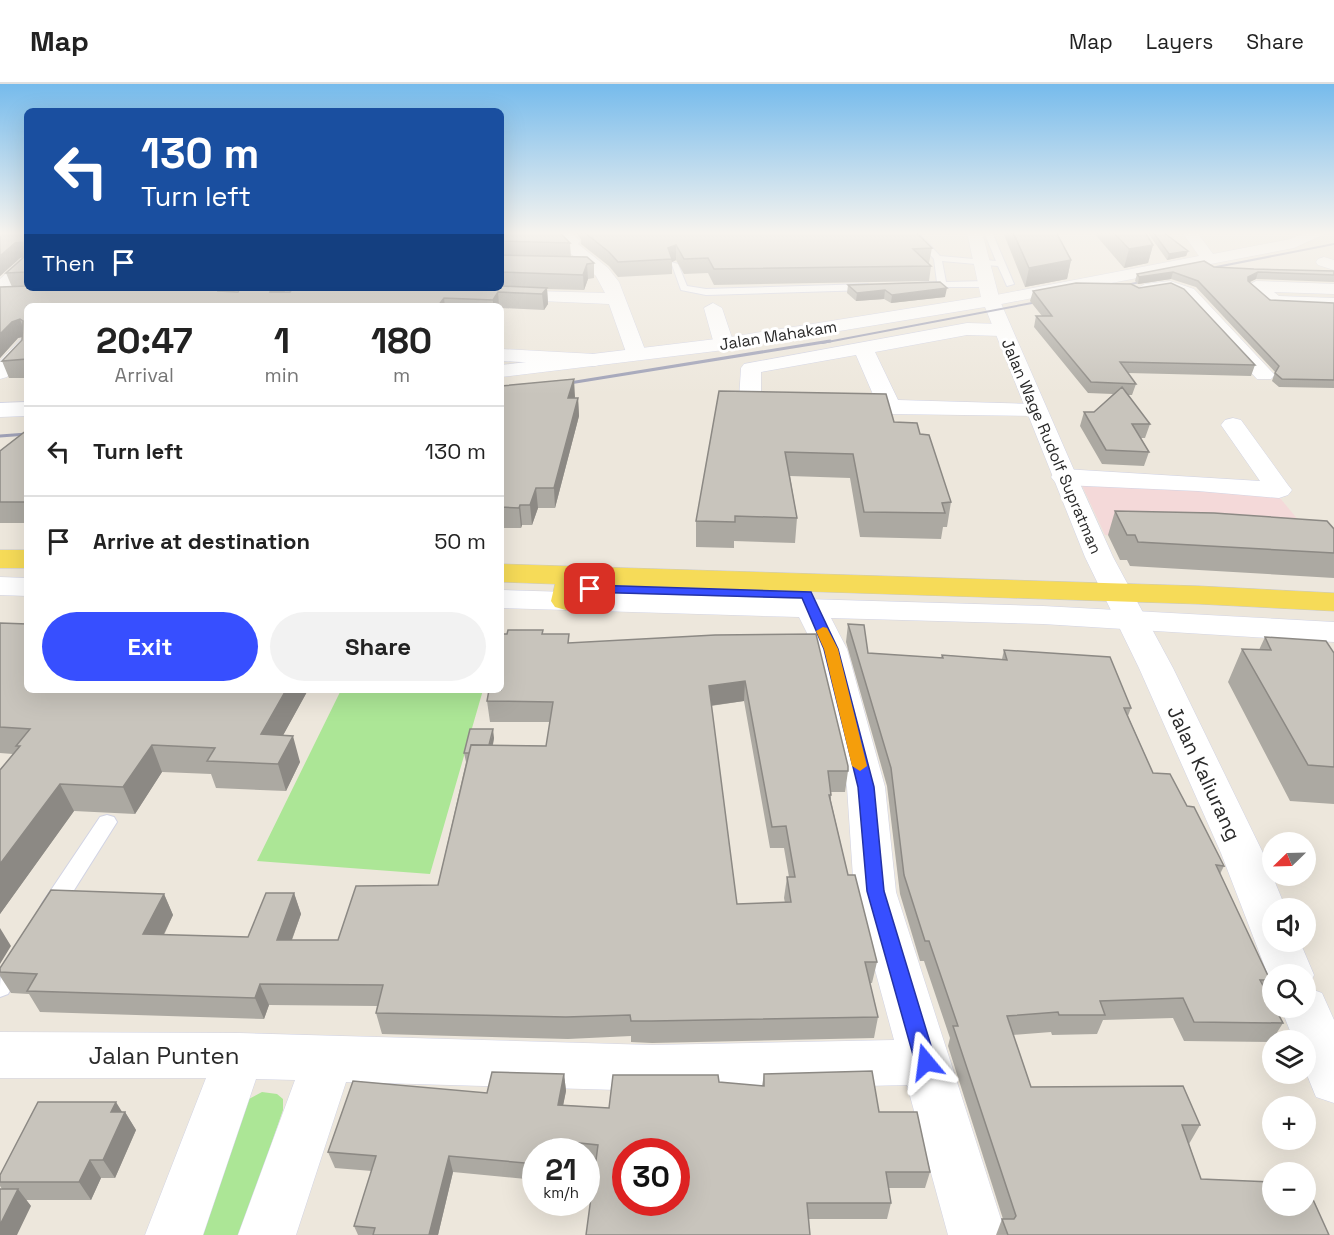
<!DOCTYPE html>
<html lang="en">
<head>
<meta charset="utf-8">
<style>
  :root { --surface:#fff; --page:#f2f2f2; --text:#222; --muted:#767676; --line:#e0e0e0; --accent:#374fff }
  body { margin:0; font-family:"Space Grotesk",sans-serif; background:var(--page); color:var(--text); height:100vh; display:flex; flex-direction:column; font-size:22px; white-space:nowrap }
  * { box-sizing:border-box; margin:0 }
  p { font-size:20px; color:var(--muted) }
  .icon { flex:none; width:33px; height:33px; fill:none; stroke:currentColor; stroke-width:2; stroke-linecap:round; stroke-linejoin:round }
  .map { position:relative; flex:1; overflow:hidden }
  .sheet { position:absolute; left:24px; top:219px; width:480px; height:390px; display:flex; flex-direction:column; background:var(--surface); border-radius:9px; box-shadow:0 6px 24px #0002 }
  .sheet>* { flex:none }
  .guide { position:absolute; left:24px; top:24px; width:480px; height:183px; border-radius:9px; box-shadow:0 6px 24px #0002; background:#1a4fa0; color:#fff; overflow:hidden }
  .needle { width:39px; rotate:247deg }
  .fabs { position:absolute; left:1262px; top:748px; display:grid; gap:12px }
  .fabs a { display:grid; place-items:center; width:54px; height:54px; border-radius:50%; background:var(--surface); box-shadow:0 6px 24px #0002; font-size:30px }
  .speed { position:absolute; left:522px; top:1054px; display:flex; gap:12px; font-size:30px; font-weight:700; text-align:center }
  .speed>* { display:grid; place-content:center; width:78px; height:78px; border-radius:50%; background:var(--surface); box-shadow:0 6px 24px #0002; line-height:1 }
  .speed small { font-size:15px; font-weight:400 }
  .speed .limit { border:9px solid #d22; background:#fff; color:#111 }
  .pin { position:absolute; display:grid; place-items:center; width:51px; height:51px; color:#fff; margin:-26px; border-radius:12px; box-shadow:0 3px 9px #0006 }
  .me { position:absolute; width:66px; margin:-33px; rotate:344deg; stroke-linejoin:round; filter:drop-shadow(0 0 4px #0008) }
  .turn { display:flex; align-items:center; gap:21px; height:126px; padding:0 18px; font-size:27px }
  .turn .icon { width:78px; height:78px; stroke-width:2.5 }
  .turn b { display:block; font-size:42px; line-height:51px }
  .then { display:flex; align-items:center; height:57px; padding:0 18px; background:#0003; gap:12px; font-size:22px }
  .eta { display:flex; justify-content:space-evenly; align-items:center; height:102px; text-align:center }
  .eta b { font-size:36px; font-weight:700; line-height:42px }
  .button { display:flex; gap:12px; margin-top:auto; padding:12px 18px }
  .button a { flex:1; height:69px; border-radius:36px; background:var(--accent); color:#fff; font-size:24px; font-weight:700; line-height:69px; text-align:center }
  .button a+a { background:var(--page); color:var(--text) }
  ul { padding:0; list-style:none }
  li { display:flex; align-items:center; gap:18px; height:90px; padding:0 18px; border-top:2px solid var(--line) }
  li div { flex:1 }
  li b { display:block; font-size:22px }
  li em { font-style:normal }
  header { display:flex; align-items:center; gap:36px; box-sizing:border-box; height:84px; padding:0 30px; background:var(--surface); border-bottom:2px solid var(--line) }
  header strong { font-size:28px }
  nav { display:flex; gap:33px; margin-inline-start:auto; font-size:21px }
  .map>svg:first-child { display:block }
</style>
</head>
<body>
<header>
<strong>Map</strong>
<nav><a>Map</a><a>Layers</a><a>Share</a></nav>
</header>
<div class="map">
<svg width="1334" height="1151" viewBox="0 0 1334 1151">
  <rect width="100%" height="100%" fill="#ede7dc"/>
  <path fill="#f4d9d9" d="M1079 395 1275 408 1319 461 1105 451Z"/>
  <path fill="#ace696" d="M341 606H483L430 790 257 777Z
    M262 1008 277 1010 283 1015V1026L240 1151H193L247 1016Z"/>
  <g fill="none" stroke-linecap="round" stroke-linejoin="round">
    <defs>
      <path id="lane" d="M910 148H918L940 172 996 177 984 148H992L1014 200 1007 202 998 182 942 177 946 198 986 197 990 200 986 203H918V199L937 198 934 175Z
        M671 178 678 180 687 202 706 205 868 200 872 203 868 206 706 211 681 206Z
        M107 731 114 733 117 738 59 830 51 833 43 830 40 824 43 818 100 733Z
        M16 868 24 871 27 878 8 910 0 913C0 895 0 875 16 868Z"/>
      <path id="street" d="M554 148H571L580 157 578 160 608 184 619 198 647 271 644 275H630L627 271 609 220 496 215 493 211 502 206 605 209 596 192 563 163 560 160 562 157Z
        M1182 148H1197L1213 170 1290 155 1307 148H1329L1294 164 991 222 982 217 991 212 1199 172Z
        M1324 173 1334 176V186L1318 181 1316 178 1318 175Z
        M27 174V188L6 208 0 209V195L21 176Z
        M1170 197 1194 205 1271 287 1275 291 1271 295H1257L1182 213 1168 207 1145 210 1136 205 1145 200Z
        M1256 197 1334 200V210L1274 208 1279 212 1334 214V224L1269 221 1247 202Z
        M713 219 722 224 734 260 731 264H717L714 260 704 224Z
        M967 239 1002 240 1012 246 1002 252 967 251 875 268 898 316 1036 320 1044 322 1047 327 1044 332 890 330 838 326 835 321 838 316 875 315 856 271 761 288V310L793 314 796 319 793 324C778 328 757 324 742 321L739 316 741 284 744 280Z
        M27 254V272L7 293 0 295V277L20 256Z
        M501 265 595 270 602 272 605 276 602 280 595 282 501 277Z
        M1233 334 1241 336 1288 401 1292 406 1288 411 1279 414 1198 407 1064 401 1055 398 1051 393 1055 388 1064 385 1260 397 1221 341 1225 336Z
        M0 493 27 494V512L0 511Z
        M501 506 1043 522 1334 538V558L1043 540 831 534 847 565 885 703 896 808 1006 1151H948L907 1001 652 1007 346 998 296 1151H238L295 996 256 995 203 1151H145L206 994H0V948L239 949 652 961 894 956 854 808 847 703 815 565 799 533 501 524Z"/>
      <path id="secondary" d="M967 148H982L1000 217 1077 393 1113 473 1173 584 1263 769 1286 825H1272V858H1300L1314 891 1308 904 1322 909 1334 936V1019L1316 1013 1305 986V957H1294L1281 924H1305V891H1272V899L1268 891 1221 769 1139 584 1085 473 985 223 724 266 501 293V281L724 254 981 213Z
        M27 318V332L0 333V319Z"/>
      <path id="primary" d="M0 466H27V484H0Z
        M501 480 1199 502 1334 509V527L1199 520 579 500C585 508 581 517 577 523L566 526 555 523 551 517 555 500 501 498Z"/>
    </defs>
    <use href="#lane" stroke="#d1d3e4" stroke-width="2"/>
    <use href="#street" stroke="#d1d3e4" stroke-width="1"/>
    <use href="#secondary" stroke="#d1d3e4" stroke-width="1"/>
    <use href="#primary" stroke="#c8c8c8" stroke-width="1"/>
    <use href="#lane" fill="#fff" fill-rule="evenodd"/>
    <use href="#street" fill="#fff" fill-rule="evenodd"/>
    <use href="#secondary" fill="#fff" fill-rule="evenodd"/>
    <use href="#primary" fill="#f6db58" fill-rule="evenodd"/>
    <path stroke="#9ea0b6" stroke-width="2" d="M1201 186 1334 160
      M1113 204 1154 195
      M822 259 1048 216"/>
    <path stroke="#9ea0b6" stroke-width="3" d="M557 301 830 257
      M0 352 27 350"/>
  </g>
  <path fill="#aca9a2" fill-rule="evenodd" d="M0 148H27V204L238 208 240 204H287L284 208 501 204V148L570 159 571 173 594 179V194L588 195 584 206 547 205 548 220 544 226 501 224V222H27V294H9L2 277 22 256V253L18 254 0 274V203H12L6 189 24 173 20 174 0 192Z
    M575 148H916L932 164 929 179H928L931 182 929 197 714 201 708 189 684 190 676 176 672 178V190L618 193 609 182 581 160V155Z
    M1003 148H1056L1071 176 1067 195 1025 203Z
    M1093 148H1145L1153 161 1148 179 1124 184Z
    M1163 148 1188 167 1186 172 1167 176 1148 149Z
    M1214 183 1254 185 1334 187V198L1256 195 1249 198 1270 216 1334 219V304L1279 303 1272 297 1275 288 1196 203 1171 195 1138 200 1135 197 1137 190Z
    M848 201 945 213 891 219 884 215 856 217 847 209Z
    M1033 207 1255 281 1251 292 1128 289 1136 300 1132 311H1128L1150 340 1145 354H1141L1149 368 1144 382 1102 380 1080 342 1084 328H1094L1113 310 1088 309 1034 243 1036 232H1042L1030 217Z
    M574 295V314H578L579 332 555 424H538L532 441H522L521 444H501V302Z
    M719 307 894 338 920 350 951 418 947 443H943L941 455 860 453 850 394 790 392 797 434 795 459 734 457V464L696 463V437Z
    M27 346V439H0V367Z
    M1115 427 1334 445V494L1130 482 1127 476H1120L1108 451Z
    M0 539 27 606H308L283 651 300 678 286 707 216 704 211 690 162 688 135 730 74 727 0 830V686L13 670 0 669Z
    M848 540 868 569 941 574 942 571 1002 575 1004 566 1131 624 1128 632 1153 689 1187 722 1224 782 1220 790 1270 896 1265 905 1283 939 1271 958 1184 957 1173 934 1103 936 1097 950 1052 951 1051 948 1013 951 1031 1003 1200 1041 1189 1060 1201 1095 1329 1151H996L1002 1135H1003L948 962 950 954 924 877H920L900 810 887 702 846 558Z
    M543 550 570 559 715 551 848 687 845 708H831V717L848 791 877 878 872 899H870L878 933 874 954 652 959 631 958V952L568 955 382 950 376 929 377 922 269 921 264 935 40 928 29 910 11 909 0 892V888L164 810 173 831 164 851 248 853 294 809 301 830 292 856H338L438 801 466 678 464 669 494 654 493 661 546 662 550 638H490L487 617ZM744 617 770 764H784L789 793H787L784 814 785 819 737 820 711 622Z
    M1265 553 1334 569V720L1290 717 1228 598 1242 565 1259 566Z
    M564 990 566 1007 563 1021 609 1024 719 998 762 1002 764 990 879 1028 930 1088 925 1104H889L891 1119 887 1135H808L596 1077 586 1076V1068H536V1096L453 1088 438 1151H358L354 1142 372 1087 335 1084 328 1068 487 1009Z
    M122 1028H125L136 1046 115 1094H101L91 1116H26L31 1122 2 1105 0 1102V1091Z"/>
  <path fill="#8c8984" d="M23 158 27 172 20 174 0 192V172L15 159Z
    M676 161V176L672 178 668 164Z
    M1153 161 1148 179 1124 184 1129 165Z
    M1188 167 1186 172 1167 176 1169 170Z
    M1071 176 1067 195 1025 203 1029 184Z
    M587 180 588 195 584 206 583 191Z
    M1173 188 1171 195 1138 200 1139 193Z
    M1258 188 1256 195 1246 200 1248 193Z
    M219 204H231L222 222 218 207Z
    M272 204H287L275 222 270 208Z
    M547 204 548 220 544 226 542 210Z
    M947 204 945 213 891 219 892 211Z
    M885 206 884 215 856 217 857 209Z
    M498 208 499 222H493V216Z
    M444 214 445 222H438Z
    M20 235 26 252 18 254 0 274V250L12 238Z
    M574 295 575 313 569 332 568 314Z
    M578 314 579 332 555 424 554 404Z
    M536 404 538 424 532 441 530 421Z
    M520 421 522 441 521 444 519 424Z
    M745 597 744 617 708 622 709 602Z
    M286 606H308L269 677 261 650Z
    M493 645 494 654 489 679 488 669Z
    M293 652 300 678 286 707 278 680Z
    M152 661 162 688 135 730 123 703Z
    M60 700 74 727 0 830V780Z
    M294 809 301 830 284 877 277 856Z
    M164 810 173 831 153 872 143 850Z
    M0 844 11 862 0 880Z
    M260 900 269 921 264 935 255 914Z
    M564 990 566 1007 560 1037 558 1021Z
    M116 1018 124 1031 125 1028 136 1046 115 1094 103 1076 111 1028Z
    M552 1056 553 1068H550Z
    M449 1072 453 1088 438 1151H429Z
    M90 1076 101 1094 91 1116 79 1098Z
    M18 1105 31 1122 17 1151H0V1141Z"/>
  <path fill="#c8c4bc" stroke="#8c8984" stroke-width="1.5" fill-rule="evenodd" d="M0 148H27V188L6 189 24 173 23 158 15 159 0 172Z
    M501 148H559L570 159 501 157Z
    M584 148H916L932 164 913 165 931 182 714 185 708 174 684 175 676 161 668 164 672 175 618 178 609 168Z
    M1013 148H1056L1071 176 1029 184Z
    M1113 148H1145L1153 161 1129 165Z
    M1153 148H1163L1188 167 1169 170Z
    M501 171 587 173 594 179 587 180 583 191 501 188Z
    M1204 177 1214 183 1254 185 1334 187V191L1258 188 1248 193V197L1270 216 1334 219V296L1282 295 1275 289 1279 282 1198 197 1173 188 1139 193 1137 190Z
    M940 198 947 204 892 211 885 206 857 209 848 201Z
    M1076 199 1131 200 1139 204 1171 199 1184 205 1255 281 1120 278 1136 300 1091 298 1036 232H1052L1033 207Z
    M27 202V204H219L218 207 238 208 240 204H272L270 208H290L293 204H501V202L547 204 542 210 498 208 493 216 444 214 438 222H27V275L2 277 22 256 23 237 20 235 12 238 0 250V203Z
    M574 295 568 314H578L554 404H536L530 421H520L519 424 501 423V302Z
    M1122 303 1150 340H1132L1149 368 1106 366 1084 328H1094Z
    M719 307 886 310 894 338 917 339 920 350 929 351 951 418 942 419 945 429 864 428 853 370 785 368 797 434 735 432V438L696 437Z
    M27 346V418H0V367Z
    M1115 427 1214 429 1327 437 1334 445V469L1138 458 1135 451H1127Z
    M0 539 27 540V606H286L261 650 293 652 278 680 207 677 215 664 152 661 123 703 60 700 0 780V686L20 662H16L30 645 0 643Z
    M848 540 864 541 868 569 943 574 942 571 1007 576 1004 566 1110 573 1131 624H1124L1153 689 1170 690 1187 722 1194 723 1224 782 1216 781 1270 896H1260L1272 918V924H1275L1283 939 1194 938 1183 914 1100 917 1105 931H1059L1058 928 1007 932 1031 1003 1183 1002 1200 1041H1182L1201 1095 1272 1098V1122H1305L1306 1100 1329 1151H1008L1002 1135H1014L1016 1132 953 942H958L929 857H925L904 791 891 684Z
    M508 546H543L542 550H569L568 559 715 551 816 550 848 682V687H828L831 711H829L848 791H855L877 878H865L878 933 652 937H631L630 931 566 933 376 929 383 901 260 900 255 914 27 907 37 890 0 888V884L51 806 164 810 143 850 248 853 266 809H294L277 856H338L356 802 438 801 471 661 546 662 553 618 487 617 489 606H501V554L502 550H507ZM745 597 772 743 786 742 795 793H787L791 818 737 820 709 602Z
    M1265 553 1326 557 1334 569V683L1308 681 1242 565 1271 566Z
    M470 645H493L489 661H471L469 669H464Z
    M872 987 879 1028H917L930 1088H886L891 1119H807L810 1151H586L598 1061 552 1056 550 1068H536V1080L449 1072 429 1151H373L375 1144 354 1142 376 1072 328 1068 353 997 487 1009 492 988 564 990 558 1021 609 1024 613 991H718L719 998 764 1002V990ZM626 1068H676V1119H626Z
    M38 1018H116L111 1028H125L103 1076H90L79 1098H0V1091Z
    M0 1105H18L0 1141Z"/>
  <linearGradient id="sky" x2="0" y2="1"><stop stop-color="#76bbec"/><stop offset="0.48" stop-color="#f7f4ef"/><stop offset="1" stop-color="#f7f4ef" stop-opacity="0"/></linearGradient>
  <rect width="1334" height="310" fill="url(#sky)"/>
  <path fill="#374fff" stroke="#2433a6" stroke-width="1.5" d="M590 501 811 508 838 565 874 703 884 807 936 978 933 984 926 987 918 984 915 978 867 807 858 703 824 565 802 514 585 508 583 505Z"/>
  <path fill="#f59e0b" d="M823 543 827 544 838 565 867 682 860 687 852 682 824 565 816 547Z"/>
  <g text-anchor="middle" stroke-width="6" stroke-linejoin="round" paint-order="stroke">
    <g font-size="16" fill="#2a2a2a" stroke="#fff">
      <text transform="translate(778 251) rotate(-9)" y="6">Jalan Mahakam</text>
      <text transform="translate(1052 362) rotate(67)" y="6">Jalan Wage Rudolf Supratman</text>
    </g>
    <g font-size="20" fill="#2a2a2a" stroke="#fff">
      <text transform="translate(1204 689) rotate(65)" y="7">Jalan Kaliurang</text>
    </g>
    <g font-size="24" fill="#2a2a2a" stroke="#fff">
      <text x="164" y="980">Jalan Punten</text>
    </g>
  </g>
</svg>
<div class="fabs">
<a><svg class="needle" viewBox="-14 -14 28 28"><path d="M0-13l5 13h-10z" fill="#e53935"/><path d="M0 13l5-13h-10z" fill="#767676"/></svg></a>
<a><svg class="icon" aria-label="sound" viewBox="0 0 24 24"><path d="M4 9h4l5-4v14l-5-4H4zM17 9q2 3 0 6"/></svg></a>
<a><svg class="icon" aria-label="search" viewBox="0 0 24 24"><circle cx="10" cy="10" r="6"/><path d="M15 15l6 6"/></svg></a>
<a><svg class="icon" aria-label="layers" viewBox="0 0 24 24"><path d="M12 4l9 5-9 5-9-5zM3 14l9 5 9-5"/></svg></a>
<a>+</a>
<a>−</a>
</div>
<div class="speed"><div>21<small>km/h</small></div><div class="limit">30</div></div>
<div class="pin" style="left:590px;top:505px;background:#d93025"><svg class="icon" aria-label="arrive" viewBox="0 0 24 24"><path d="M6 21V4h12l-3 4 3 4H6"/></svg></div>
<svg class="me" style="left:926px;top:978px" viewBox="-20 -20 40 40"><path d="M0-17L14 15 0 8-14 15z" fill="#374fff" stroke="#fff" stroke-width="4"/></svg>
<div class="guide">
<div class="turn"><svg class="icon" aria-label="left" viewBox="0 0 24 24"><path d="M17 20v-9H6M10 6l-5 5 5 5"/></svg><div><b>130 m</b>Turn left</div></div>
<div class="then">Then<svg class="icon" aria-label="arrive" viewBox="0 0 24 24"><path d="M6 21V4h12l-3 4 3 4H6"/></svg></div>
</div>
<section class="sheet">
<div class="eta">
<div><b>20:47</b><p>Arrival</p></div>
<div><b>1</b><p>min</p></div>
<div><b>180</b><p>m</p></div>
</div>
<ul>
<li><svg class="icon" aria-label="left" viewBox="0 0 24 24"><path d="M17 20v-9H6M10 6l-5 5 5 5"/></svg><div><b>Turn left</b></div><em>130 m</em></li>
<li><svg class="icon" aria-label="arrive" viewBox="0 0 24 24"><path d="M6 21V4h12l-3 4 3 4H6"/></svg><div><b>Arrive at destination</b></div><em>50 m</em></li>
</ul>
<div class="button"><a>Exit</a><a>Share</a></div>
</section>
</div>
</body>
</html>
